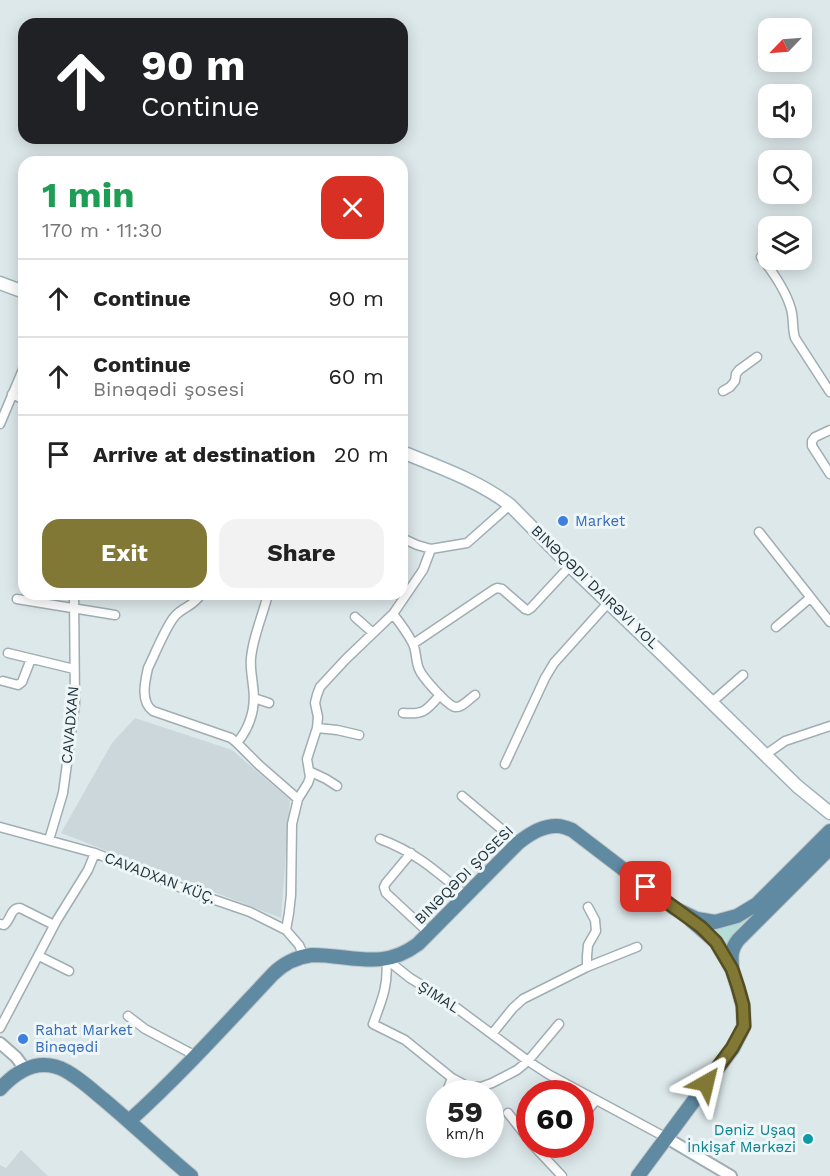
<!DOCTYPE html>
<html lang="en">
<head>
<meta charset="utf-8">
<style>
  :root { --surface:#fff; --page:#f2f2f2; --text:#222; --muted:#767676; --line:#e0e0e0; --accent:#827835 }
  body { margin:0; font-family:"Work Sans",sans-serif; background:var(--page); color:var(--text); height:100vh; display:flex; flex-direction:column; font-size:22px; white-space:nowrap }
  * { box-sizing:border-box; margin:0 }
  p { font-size:20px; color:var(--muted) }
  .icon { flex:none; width:33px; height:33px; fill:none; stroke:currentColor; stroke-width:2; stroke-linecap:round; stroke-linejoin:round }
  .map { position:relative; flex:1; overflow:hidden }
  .sheet { position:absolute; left:18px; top:156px; width:390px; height:444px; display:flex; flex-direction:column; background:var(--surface); border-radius:18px; box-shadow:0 3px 15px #0003 }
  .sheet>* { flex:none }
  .hud { position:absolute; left:18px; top:18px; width:390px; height:126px; border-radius:18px; box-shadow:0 3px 15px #0003; background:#202124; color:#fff; overflow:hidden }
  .needle { width:39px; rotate:245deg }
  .buttons { position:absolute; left:758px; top:18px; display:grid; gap:12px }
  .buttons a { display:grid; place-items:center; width:54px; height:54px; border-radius:12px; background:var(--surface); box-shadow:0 3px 15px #0003; font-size:30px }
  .speed { position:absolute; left:426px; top:1080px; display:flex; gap:12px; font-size:30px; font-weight:700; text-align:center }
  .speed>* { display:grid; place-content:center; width:78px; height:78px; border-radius:50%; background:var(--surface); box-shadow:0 3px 15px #0003; line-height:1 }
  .speed small { font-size:15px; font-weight:400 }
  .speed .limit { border:9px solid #d22; background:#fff; color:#111 }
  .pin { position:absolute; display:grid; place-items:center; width:51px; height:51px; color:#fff; margin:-26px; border-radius:12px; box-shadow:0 3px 9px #0006 }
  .me { position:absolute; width:66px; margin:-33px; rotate:37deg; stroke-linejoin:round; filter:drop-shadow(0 0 4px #0008) }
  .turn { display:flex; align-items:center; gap:21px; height:126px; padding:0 24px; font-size:27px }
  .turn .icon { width:78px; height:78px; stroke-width:2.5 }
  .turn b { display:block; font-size:42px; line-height:51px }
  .round { display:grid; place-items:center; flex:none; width:63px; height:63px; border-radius:18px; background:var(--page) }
  .summary { display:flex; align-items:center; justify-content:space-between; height:102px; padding:0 24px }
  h1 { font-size:36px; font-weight:700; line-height:45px; color:#1e9e55 }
  .primary-button { display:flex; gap:12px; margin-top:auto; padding:12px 24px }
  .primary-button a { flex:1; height:69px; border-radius:18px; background:var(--accent); color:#fff; font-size:24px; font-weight:700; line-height:69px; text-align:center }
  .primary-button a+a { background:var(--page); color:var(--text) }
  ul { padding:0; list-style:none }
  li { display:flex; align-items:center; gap:18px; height:78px; padding:0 24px; border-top:2px solid var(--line) }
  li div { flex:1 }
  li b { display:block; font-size:22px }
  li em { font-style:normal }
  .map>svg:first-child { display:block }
</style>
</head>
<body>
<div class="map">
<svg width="830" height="1176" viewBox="0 0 830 1176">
  <rect width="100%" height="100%" fill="#dde8ea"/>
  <path fill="#cbd7da" d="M135 718 232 750 290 800 281 918 61 833 112 743Z
    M21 1150 48 1176H0V1165L6 1168Z"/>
  <path fill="#b4ddd8" d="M758 910C745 921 733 931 727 948L708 928C727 929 742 919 758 910Z"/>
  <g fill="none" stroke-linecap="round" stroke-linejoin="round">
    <defs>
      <path id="minor" d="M761 257C772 271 786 291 791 309 794 319 792 329 795 338L830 392
        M723 391 730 387 735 381 736 374 739 370 757 357
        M12 394 24 400
        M0 424 24 367
        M830 430 815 437 812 441V446L830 474
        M759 532 830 622
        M402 538 417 545 431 549 467 543 510 505
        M201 594C193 607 184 606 175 616 166 626 155 654 148 668 145 681 140 702 153 711L231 738 237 743 259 765 298 799
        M17 599 115 615
        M393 614C400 623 407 632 412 642 417 650 415 660 419 669 422 677 447 705 455 707 462 708 469 699 475 695
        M355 617 373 633
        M776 627 810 598
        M413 644 493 590 497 588 502 589 525 609 528 610 531 608 570 566
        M8 653 74 669
        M3 681 18 685 22 682 31 659
        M254 698 269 703
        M712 702 743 675
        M403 713C424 715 427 710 440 695
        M317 728 337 730 359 735
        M237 743C251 726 256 707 253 686 252 676 250 667 251 658 253 636 263 615 268 594
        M765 755 785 741 830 726
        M505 764 545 678 554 663 608 603
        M309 771 326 779 337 786
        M462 796 518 843
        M0 827 95 853 189 891 250 912 286 930 299 945 304 956
        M380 839C417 853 436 871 466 896
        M49 840 63 793 75 704 74 594
        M411 853 386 883 384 887 386 893 429 933
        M0 924 4 925C11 920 10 908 20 908L54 925
        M286 930 289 913 291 895 292 824 298 799 308 783 310 777 307 759 317 728 318 717 315 703 317 695 320 687 346 659 393 614 423 570 431 549
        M39 956 69 971
        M386 959 410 978 446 1000 528 1061 548 1074 665 1137
        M386 959C389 984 382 1000 373 1024L405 1040 452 1078 467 1086 481 1087 492 1083 517 1070 528 1061 559 1024
        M587 967V956L588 945 596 931 595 920 588 907
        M128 1016 145 1029 196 1056
        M0 1028 57 920 88 870 95 853
        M492 1034 513 1008 523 999 587 967 637 947
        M446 1094 452 1078
        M508 1113 530 1141
        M580 1120 596 1100
        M532 1144 562 1176"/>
      <path id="tertiary" d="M0 1043 16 1057 25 1069
        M665 1137 731 1176"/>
      <path id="secondary" d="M0 283 24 292
        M402 452C439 467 479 481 510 505L570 566 662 654 797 786 830 813"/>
      <path id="primary" d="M732 967C731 956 731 949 738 940L830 848
        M0 1089C11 1077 26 1065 44 1065 51 1065 59 1067 66 1071 79 1078 91 1089 103 1099 133 1124 161 1151 191 1176
        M129 1121C180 1075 226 1024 273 974 284 963 297 957 312 955 353 955 382 971 418 944L518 843C529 834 543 825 558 826 562 826 567 828 572 830L674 908 697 919 715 922 737 916 757 904 830 831
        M638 1176 733 1048 744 1026 743 1006 738 988 732 969 716 942 692 921"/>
    </defs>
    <use href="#minor" stroke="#a0adb2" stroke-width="11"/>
    <use href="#tertiary" stroke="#a0adb2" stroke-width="14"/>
    <use href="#secondary" stroke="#9eb2b9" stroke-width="15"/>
    <use href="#primary" stroke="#c0c5c8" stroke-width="16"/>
    <use href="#minor" stroke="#fff" stroke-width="8"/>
    <use href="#tertiary" stroke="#fff" stroke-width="10"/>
    <use href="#secondary" stroke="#fff" stroke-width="12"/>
    <use href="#primary" stroke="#5f8aa2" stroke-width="14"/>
  </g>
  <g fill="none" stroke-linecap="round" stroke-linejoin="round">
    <defs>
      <path id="route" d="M646 887 701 927 716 942 732 969 738 987 743 1005 744 1026 732 1048 706 1083"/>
    </defs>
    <use href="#route" stroke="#544e22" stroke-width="15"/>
    <use href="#route" stroke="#827835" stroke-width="10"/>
  </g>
  <g fill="#3f7fe0" stroke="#eef6f7" stroke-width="2">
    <circle cx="563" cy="521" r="6"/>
    <circle cx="23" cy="1039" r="6"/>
  </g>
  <circle fill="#0f9aa8" stroke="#eef6f7" stroke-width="2" cx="808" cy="1139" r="6"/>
  <g text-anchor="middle" stroke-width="6" stroke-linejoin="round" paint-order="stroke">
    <g font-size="15" fill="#366cbe" stroke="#eef6f7" text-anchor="start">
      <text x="575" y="526">Market</text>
      <text x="35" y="1035">Rahat Market<tspan x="35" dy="17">Binəqədi</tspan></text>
    </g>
    <g font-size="15" fill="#1e303a" stroke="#eef6f7">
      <text transform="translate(595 587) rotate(44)" y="5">BINƏQƏDI DAIRƏVI YOL</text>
      <text transform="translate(70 725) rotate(-85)" y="5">CAVADXAN</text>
      <text transform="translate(464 875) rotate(-45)" y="5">BINƏQƏDI ŞOSESI</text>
      <text transform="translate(160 878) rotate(21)" y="5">CAVADXAN KÜÇ.</text>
      <text transform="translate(439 997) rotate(33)" y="5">ŞIMAL</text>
    </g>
    <g font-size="15" fill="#0d838f" stroke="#eef6f7" text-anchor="end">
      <text x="796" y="1135">Dəniz Uşaq<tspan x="796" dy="17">İnkişaf Mərkəzi</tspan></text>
    </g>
  </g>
</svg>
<div class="buttons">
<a><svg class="needle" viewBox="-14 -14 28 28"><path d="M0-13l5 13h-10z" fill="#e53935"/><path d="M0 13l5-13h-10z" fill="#767676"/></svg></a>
<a><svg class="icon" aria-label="sound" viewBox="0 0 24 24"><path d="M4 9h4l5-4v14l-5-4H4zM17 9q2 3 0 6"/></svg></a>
<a><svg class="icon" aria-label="search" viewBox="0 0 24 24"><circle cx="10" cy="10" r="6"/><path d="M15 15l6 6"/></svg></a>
<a><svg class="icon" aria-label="layers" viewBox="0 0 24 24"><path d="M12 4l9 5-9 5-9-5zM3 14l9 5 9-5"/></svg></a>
</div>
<div class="speed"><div>59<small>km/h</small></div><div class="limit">60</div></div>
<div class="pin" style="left:646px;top:887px;background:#d93025"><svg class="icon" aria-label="arrive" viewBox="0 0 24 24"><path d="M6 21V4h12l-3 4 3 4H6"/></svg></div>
<svg class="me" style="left:706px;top:1083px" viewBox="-20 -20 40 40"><path d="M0-17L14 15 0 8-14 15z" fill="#827835" stroke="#fff" stroke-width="4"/></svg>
<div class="hud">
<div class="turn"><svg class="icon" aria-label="ahead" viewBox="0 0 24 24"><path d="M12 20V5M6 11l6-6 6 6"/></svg><div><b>90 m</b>Continue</div></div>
</div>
<section class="sheet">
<div class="summary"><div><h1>1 min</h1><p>170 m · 11:30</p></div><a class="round" style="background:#d93025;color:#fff"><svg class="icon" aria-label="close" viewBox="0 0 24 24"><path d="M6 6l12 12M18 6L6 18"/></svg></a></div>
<ul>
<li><svg class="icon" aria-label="ahead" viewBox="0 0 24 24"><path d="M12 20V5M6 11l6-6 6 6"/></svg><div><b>Continue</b></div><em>90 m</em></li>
<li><svg class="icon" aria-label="ahead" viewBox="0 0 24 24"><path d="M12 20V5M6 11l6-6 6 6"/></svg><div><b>Continue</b><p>Binəqədi şosesi</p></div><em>60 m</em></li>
<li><svg class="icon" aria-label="arrive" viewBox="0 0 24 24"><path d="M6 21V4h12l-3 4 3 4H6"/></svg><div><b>Arrive at destination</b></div><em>20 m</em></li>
</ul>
<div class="primary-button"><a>Exit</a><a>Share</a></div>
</section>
</div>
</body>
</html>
